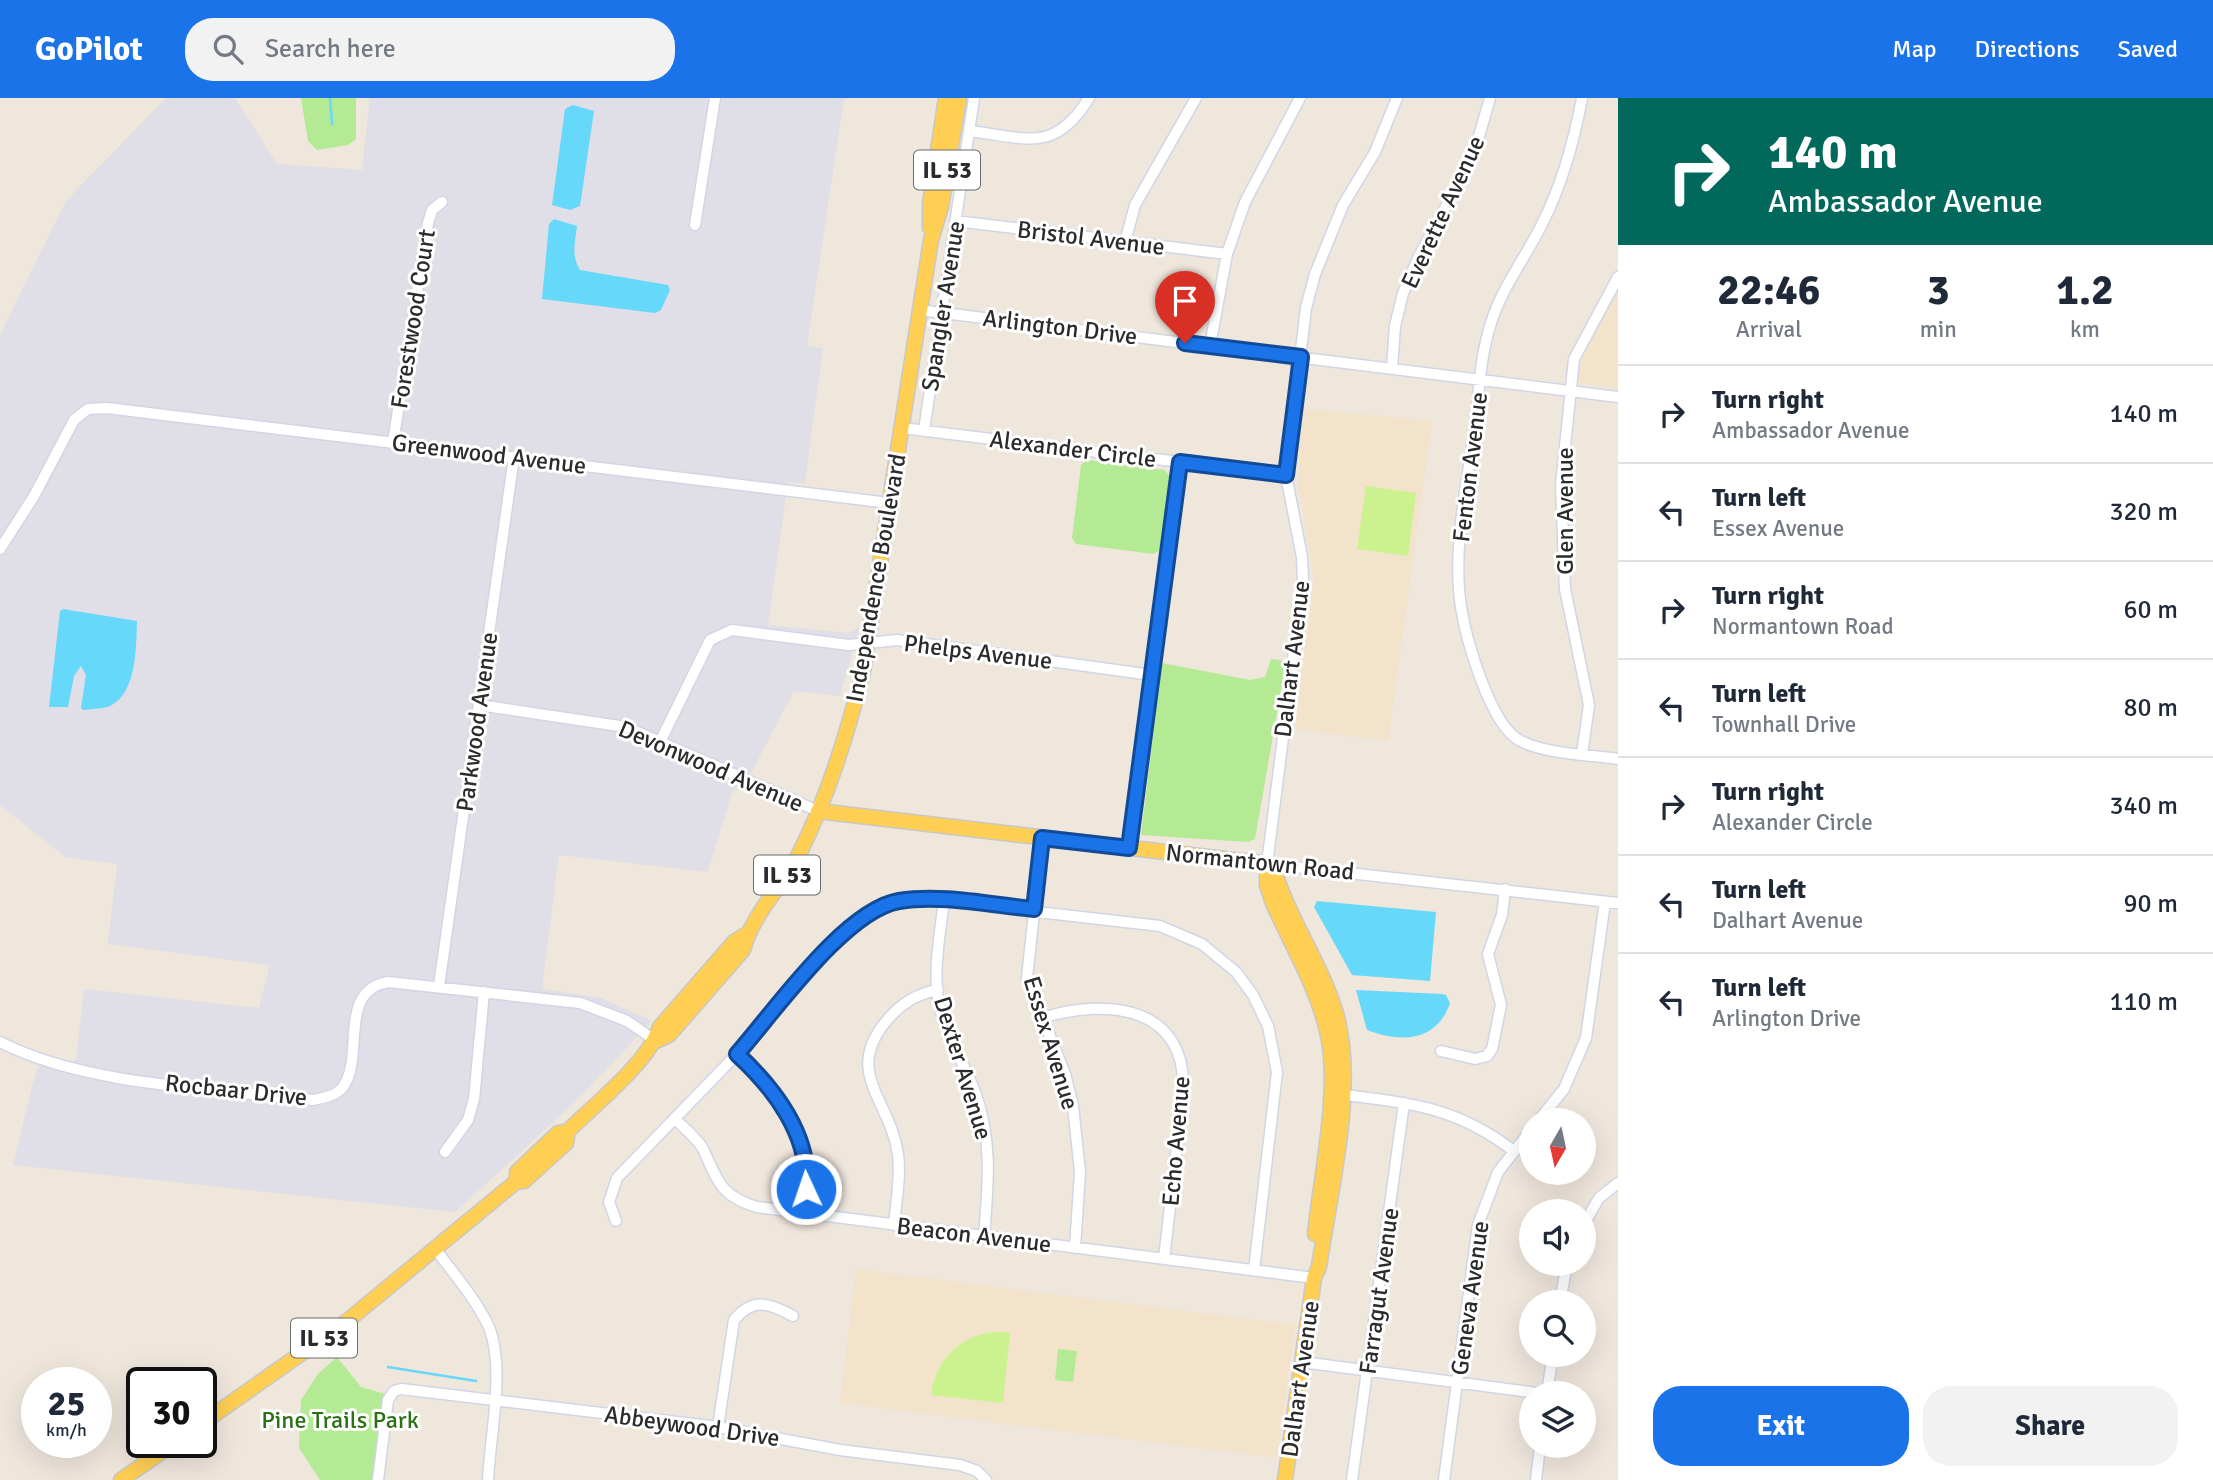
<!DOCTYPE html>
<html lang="en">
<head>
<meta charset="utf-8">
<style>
  :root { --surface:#fff; --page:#f2f2f3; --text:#1f2937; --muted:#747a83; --line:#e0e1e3; --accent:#1a73e8 }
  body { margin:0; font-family:Signika,sans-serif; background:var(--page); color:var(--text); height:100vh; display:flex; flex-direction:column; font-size:26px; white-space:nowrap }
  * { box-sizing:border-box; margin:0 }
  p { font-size:23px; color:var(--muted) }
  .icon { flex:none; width:38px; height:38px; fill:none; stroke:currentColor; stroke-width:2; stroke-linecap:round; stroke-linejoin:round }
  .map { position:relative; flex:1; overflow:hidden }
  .side { display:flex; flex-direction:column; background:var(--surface); width:595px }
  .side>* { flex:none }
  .banner { background:#00695c; color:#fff; overflow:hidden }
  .needle { width:46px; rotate:189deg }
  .controls { position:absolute; left:1519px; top:1010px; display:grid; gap:14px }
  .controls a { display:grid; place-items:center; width:77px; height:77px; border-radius:50%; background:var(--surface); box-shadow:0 7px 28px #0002; font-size:35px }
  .speed { position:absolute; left:21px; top:1269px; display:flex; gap:14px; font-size:35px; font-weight:700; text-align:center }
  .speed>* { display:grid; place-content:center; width:91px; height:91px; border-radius:50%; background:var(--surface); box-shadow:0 7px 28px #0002; line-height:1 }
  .speed small { font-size:18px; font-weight:400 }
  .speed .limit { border:4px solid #111; border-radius:10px; background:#fff; color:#111 }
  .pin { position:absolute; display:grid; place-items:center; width:60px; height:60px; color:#fff; margin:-72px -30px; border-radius:50% 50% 50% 0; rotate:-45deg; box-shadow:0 0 7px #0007 }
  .pin .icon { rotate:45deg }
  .me { position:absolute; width:77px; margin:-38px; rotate:357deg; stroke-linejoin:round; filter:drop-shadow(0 0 5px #0008) }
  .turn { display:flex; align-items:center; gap:24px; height:147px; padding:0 35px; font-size:32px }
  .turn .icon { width:91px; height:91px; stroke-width:2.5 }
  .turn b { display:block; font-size:49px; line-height:60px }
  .eta { display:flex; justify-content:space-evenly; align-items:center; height:119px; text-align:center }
  .eta b { font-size:42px; font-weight:700; line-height:49px }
  .cta { display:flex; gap:14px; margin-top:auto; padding:14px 35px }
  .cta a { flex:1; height:80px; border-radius:28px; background:var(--accent); color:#fff; font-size:28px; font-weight:700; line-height:80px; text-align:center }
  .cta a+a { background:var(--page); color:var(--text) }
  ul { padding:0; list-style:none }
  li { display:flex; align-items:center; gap:21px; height:98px; padding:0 35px; border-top:2px solid var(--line) }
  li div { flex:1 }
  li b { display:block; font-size:26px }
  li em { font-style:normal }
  header { display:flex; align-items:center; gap:42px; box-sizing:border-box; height:98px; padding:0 35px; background:var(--accent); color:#fff }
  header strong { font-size:33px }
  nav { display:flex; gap:38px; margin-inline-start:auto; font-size:24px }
  .search { width:490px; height:63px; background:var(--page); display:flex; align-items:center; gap:18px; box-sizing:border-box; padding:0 24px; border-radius:28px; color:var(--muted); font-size:26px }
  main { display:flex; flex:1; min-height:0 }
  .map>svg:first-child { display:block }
</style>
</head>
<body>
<header>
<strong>GoPilot</strong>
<div class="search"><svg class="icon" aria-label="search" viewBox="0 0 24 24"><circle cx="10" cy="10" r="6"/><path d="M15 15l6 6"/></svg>Search here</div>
<nav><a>Map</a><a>Directions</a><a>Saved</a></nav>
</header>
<main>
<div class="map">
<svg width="1618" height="1382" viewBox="0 0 1618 1382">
  <rect width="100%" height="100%" fill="#efe6dc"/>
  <path fill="#e0dee6" d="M166 0H235L277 66 362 72 370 0H844L807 248 823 250 805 385 788 384 768 527 849 535 859 529 840 598 794 593 752 673 732 694 708 774 559 757 542 891 601 900 652 923 573 1006 455 1114 13 1067 34 980 44 955 70 964 76 962 84 891 259 910 270 867 108 846 117 766 65 759 0 707V237L66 103Z"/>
  <path fill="#f2e3ca" d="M1618 192V290L1578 285 1582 257 1588 240Z
    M1303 311 1432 323 1388 643 1295 631 1314 481 1298 383Z
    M856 1171 1295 1227 1277 1360 840 1305Z"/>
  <path fill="#b4ea94" d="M301 0H356V41L348 47 317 52 308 43Z
    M1087 362 1164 372 1170 378 1161 452 1153 456 1076 446 1072 440 1081 367Z
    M1271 561 1286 563 1255 741 1248 744 1141 737 1162 565 1250 582 1265 579Z
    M1058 1251 1077 1253 1073 1284 1055 1282Z
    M337 1259 361 1289 385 1296 372 1382H320L299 1350 301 1302 318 1276Z"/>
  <path fill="#ccf28f" d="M1366 388 1416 395 1408 458 1357 451Z
    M993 1234H1010L1003 1305 931 1297C935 1263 959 1238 993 1234Z"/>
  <path fill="#66d8fa" d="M573 7 594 13 580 108 570 112 552 107 565 11Z
    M554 121 577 128C575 144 571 158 580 172L668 187 670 192 661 212 655 215 542 201 549 126Z
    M63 511 137 523C136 549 137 595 110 608 103 611 91 611 83 612L81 610 86 577 81 568 74 578 68 609H49L60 513Z
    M1317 803 1436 814 1430 883 1352 877 1314 809Z
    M1356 892 1442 896 1446 897 1450 905C1437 944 1401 945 1367 932Z"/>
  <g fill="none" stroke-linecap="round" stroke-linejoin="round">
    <path stroke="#66d8fa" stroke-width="2.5" d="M330 0 332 26
      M388 1269 476 1283"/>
    <defs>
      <path id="minor" d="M1397 0 1375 54 1343 107 1315 176 1306 210 1286 377 1302 459 1303 482 1267 766 1618 805
        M1582 0C1574 43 1562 87 1542 126 1526 159 1502 189 1491 225 1480 258 1479 295 1475 329 1467 387 1452 450 1461 509 1466 541 1490 626 1519 642 1543 656 1591 657 1618 661
        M970 33C1027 40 1054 56 1089 0
        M956 123 1227 156
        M695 127 715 0
        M1125 144 1135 107 1196 0
        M919 212 1618 299
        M1210 248 1227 156 1245 104 1300 0
        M1392 270 1395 228 1403 195 1419 158 1473 59 1490 0
        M902 330 1286 377
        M924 332 974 0
        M393 344 428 125 432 112 442 104
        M0 451 34 398 74 322 88 311 107 310 889 405
        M479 607 626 629 818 713
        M660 644 710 542 732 532 849 547 897 542 1152 577
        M1582 656 1589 607 1565 491 1561 387 1574 261 1618 179
        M1042 740 1027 880 1065 976 1073 1008 1080 1074 1075 1150
        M1129 750 1179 364
        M944 802C940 838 931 879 941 915 949 942 965 968 975 994 993 1042 988 1089 984 1138
        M439 888 514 359
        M1042 920C1109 899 1188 909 1183 995L1164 1161
        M0 944C85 988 217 991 313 1002 323 1000 336 998 343 989 365 958 337 893 388 884L580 905 627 923 656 943
        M1441 953 1475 961 1487 958 1492 951 1501 907 1488 856 1502 817 1505 791
        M737 956C769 985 799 1023 807 1066 810 1081 805 1100 804 1116
        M1338 996C1411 1006 1453 1007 1514 1053
        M676 1022C685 1031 697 1040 703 1051 718 1083 720 1098 757 1109L1314 1180
        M1539 1022 1564 991 1586 940 1605 804
        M445 1054 468 1022 474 1001 484 894
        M616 1123 609 1104 617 1080 737 956 852 826 875 812 897 803 925 801 1160 828 1202 846 1236 874 1253 897 1268 928 1277 974 1254 1172
        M1584 1126 1599 1100 1618 1085
        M894 1127C896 1104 901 1079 898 1056 890 1001 842 974 888 921 902 905 916 896 938 892
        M436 1152C454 1176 475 1200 488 1227 506 1268 490 1337 488 1382
        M1560 1204 1567 1166
        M1302 1264 1537 1295
        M1547 1295 1553 1256
        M718 1329 734 1222C753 1199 769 1205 793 1218
        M378 1382 388 1302 394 1293 401 1291 718 1329 840 1352 960 1367 977 1373 986 1382
        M1352 1382 1404 1005
        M1444 1382 1478 1127 1498 1074 1531 1032
        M1536 1382 1540 1348"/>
      <path id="major" d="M930 130V106L946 0
        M818 713 1267 766
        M1267 766 1277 781C1293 828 1324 871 1337 919 1356 993 1330 1093 1319 1169L1314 1180 1285 1382
        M1267 766V787L1273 805C1291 846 1317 889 1327 933 1341 988 1321 1078 1315 1136
        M656 943 669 937 743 852C752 817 782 788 799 756 828 699 847 636 863 574L931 142 941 109 959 0
        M517 1083V1074L558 1035 568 1033C595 1006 648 965 660 929L734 844 747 836
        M201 1326 346 1224 517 1083H524L566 1045 568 1033
        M121 1382 176 1344"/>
    </defs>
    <use href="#minor" stroke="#d1d6e6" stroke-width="13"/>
    <use href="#major" stroke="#c8c8c8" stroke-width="17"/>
    <use href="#minor" stroke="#fff" stroke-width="10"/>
    <use href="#major" stroke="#fecf52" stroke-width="14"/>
  </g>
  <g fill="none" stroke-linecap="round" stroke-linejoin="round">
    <defs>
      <path id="route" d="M806 1091C811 1038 774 990 737 956 774 914 845 812 899 803 942 796 990 807 1034 811L1042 740 1129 750 1180 364 1286 377 1301 259 1185 245"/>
    </defs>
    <use href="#route" stroke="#114b97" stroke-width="18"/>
    <use href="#route" stroke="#1a73e8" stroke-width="12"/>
  </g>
  <g text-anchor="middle" stroke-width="6" stroke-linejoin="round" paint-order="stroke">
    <g fill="#fff" stroke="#6b6b6b" stroke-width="2">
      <rect x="914" y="52.5" width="66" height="39" rx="5"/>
      <rect x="754" y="757.5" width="66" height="39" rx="5"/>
      <rect x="291" y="1220.5" width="66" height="39" rx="5"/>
    </g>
    <g font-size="23" font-weight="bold" fill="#2b2b2b">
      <text x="947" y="80">IL 53</text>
      <text x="787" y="785">IL 53</text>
      <text x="324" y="1248">IL 53</text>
    </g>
    <g font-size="24" fill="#2b2b2b" stroke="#fff">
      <text transform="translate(1443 114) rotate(-65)" y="8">Everette Avenue</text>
      <text transform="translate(1091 140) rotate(7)" y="8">Bristol Avenue</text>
      <text transform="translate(943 208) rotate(-81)" y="8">Spangler Avenue</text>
      <text transform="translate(413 221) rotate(-81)" y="8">Forestwood Court</text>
      <text transform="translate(1060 229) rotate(7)" y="8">Arlington Drive</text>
      <text transform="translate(1073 351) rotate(7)" y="8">Alexander Circle</text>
      <text transform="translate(489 356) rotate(7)" y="8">Greenwood Avenue</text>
      <text transform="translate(1470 369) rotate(-83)" y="8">Fenton Avenue</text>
      <text transform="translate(1565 413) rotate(-90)" y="8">Glen Avenue</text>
      <text transform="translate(876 480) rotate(-80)" y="8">Independence Boulevard</text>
      <text transform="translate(978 554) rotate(7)" y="8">Phelps Avenue</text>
      <text transform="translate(1292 561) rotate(-83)" y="8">Dalhart Avenue</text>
      <text transform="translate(477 624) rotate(-82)" y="8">Parkwood Avenue</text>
      <text transform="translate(711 668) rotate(23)" y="8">Devonwood Avenue</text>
      <text transform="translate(1260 764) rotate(6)" y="8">Normantown Road</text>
      <text transform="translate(1051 945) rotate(73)" y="8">Essex Avenue</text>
      <text transform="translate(963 970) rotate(73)" y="8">Dexter Avenue</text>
      <text transform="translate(236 992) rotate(6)" y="8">Rocbaar Drive</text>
      <text transform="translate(1176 1043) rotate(-85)" y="8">Echo Avenue</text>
      <text transform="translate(974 1137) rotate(7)" y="8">Beacon Avenue</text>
      <text transform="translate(1379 1193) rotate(-82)" y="8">Farragut Avenue</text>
      <text transform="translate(1470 1200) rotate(-82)" y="8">Geneva Avenue</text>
      <text transform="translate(1300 1281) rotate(-82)" y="8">Dalhart Avenue</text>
      <text transform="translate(692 1328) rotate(8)" y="8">Abbeywood Drive</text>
    </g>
    <g font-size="24" fill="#2a7113" stroke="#fff">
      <text x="340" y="1330">Pine Trails Park</text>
    </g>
  </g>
</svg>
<div class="controls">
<a><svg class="needle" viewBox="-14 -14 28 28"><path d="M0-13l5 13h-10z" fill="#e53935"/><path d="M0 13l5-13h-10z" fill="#747a83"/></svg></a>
<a><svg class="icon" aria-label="sound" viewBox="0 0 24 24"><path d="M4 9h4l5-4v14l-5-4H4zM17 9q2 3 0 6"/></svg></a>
<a><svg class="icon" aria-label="search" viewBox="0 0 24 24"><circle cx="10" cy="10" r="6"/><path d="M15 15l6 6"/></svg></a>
<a><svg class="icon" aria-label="layers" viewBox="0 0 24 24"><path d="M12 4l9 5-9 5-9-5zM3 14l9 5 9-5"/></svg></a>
</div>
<div class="speed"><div>25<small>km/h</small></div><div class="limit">30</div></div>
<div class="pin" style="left:1185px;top:245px;background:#d93025"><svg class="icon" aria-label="arrive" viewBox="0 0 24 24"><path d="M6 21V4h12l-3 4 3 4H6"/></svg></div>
<svg class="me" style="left:806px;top:1091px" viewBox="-20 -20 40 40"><circle r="17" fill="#1a73e8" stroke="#fff" stroke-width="3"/><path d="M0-11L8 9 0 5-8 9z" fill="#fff"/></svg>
</div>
<section class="side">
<div class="banner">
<div class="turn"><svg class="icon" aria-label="right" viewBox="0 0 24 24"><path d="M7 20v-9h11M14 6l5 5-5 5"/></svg><div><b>140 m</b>Ambassador Avenue</div></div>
</div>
<div class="eta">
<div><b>22:46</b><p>Arrival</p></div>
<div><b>3</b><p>min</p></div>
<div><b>1.2</b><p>km</p></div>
</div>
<ul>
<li><svg class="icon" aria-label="right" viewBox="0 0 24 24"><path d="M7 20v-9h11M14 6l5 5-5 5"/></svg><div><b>Turn right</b><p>Ambassador Avenue</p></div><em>140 m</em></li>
<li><svg class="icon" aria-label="left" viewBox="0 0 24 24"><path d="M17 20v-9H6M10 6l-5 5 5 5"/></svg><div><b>Turn left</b><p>Essex Avenue</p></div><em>320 m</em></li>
<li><svg class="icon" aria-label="right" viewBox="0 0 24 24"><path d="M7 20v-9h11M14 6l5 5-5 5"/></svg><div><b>Turn right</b><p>Normantown Road</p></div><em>60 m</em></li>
<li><svg class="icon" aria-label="left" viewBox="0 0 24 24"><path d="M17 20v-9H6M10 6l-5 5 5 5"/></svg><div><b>Turn left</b><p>Townhall Drive</p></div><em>80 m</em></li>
<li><svg class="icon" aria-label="right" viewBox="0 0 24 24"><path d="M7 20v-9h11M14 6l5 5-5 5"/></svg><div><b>Turn right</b><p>Alexander Circle</p></div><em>340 m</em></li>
<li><svg class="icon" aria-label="left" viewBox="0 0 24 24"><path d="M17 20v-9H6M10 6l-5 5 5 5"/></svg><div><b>Turn left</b><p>Dalhart Avenue</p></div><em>90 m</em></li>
<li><svg class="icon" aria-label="left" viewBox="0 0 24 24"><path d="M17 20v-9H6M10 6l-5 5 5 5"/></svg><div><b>Turn left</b><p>Arlington Drive</p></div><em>110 m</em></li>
</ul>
<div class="cta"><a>Exit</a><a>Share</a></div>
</section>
</main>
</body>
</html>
